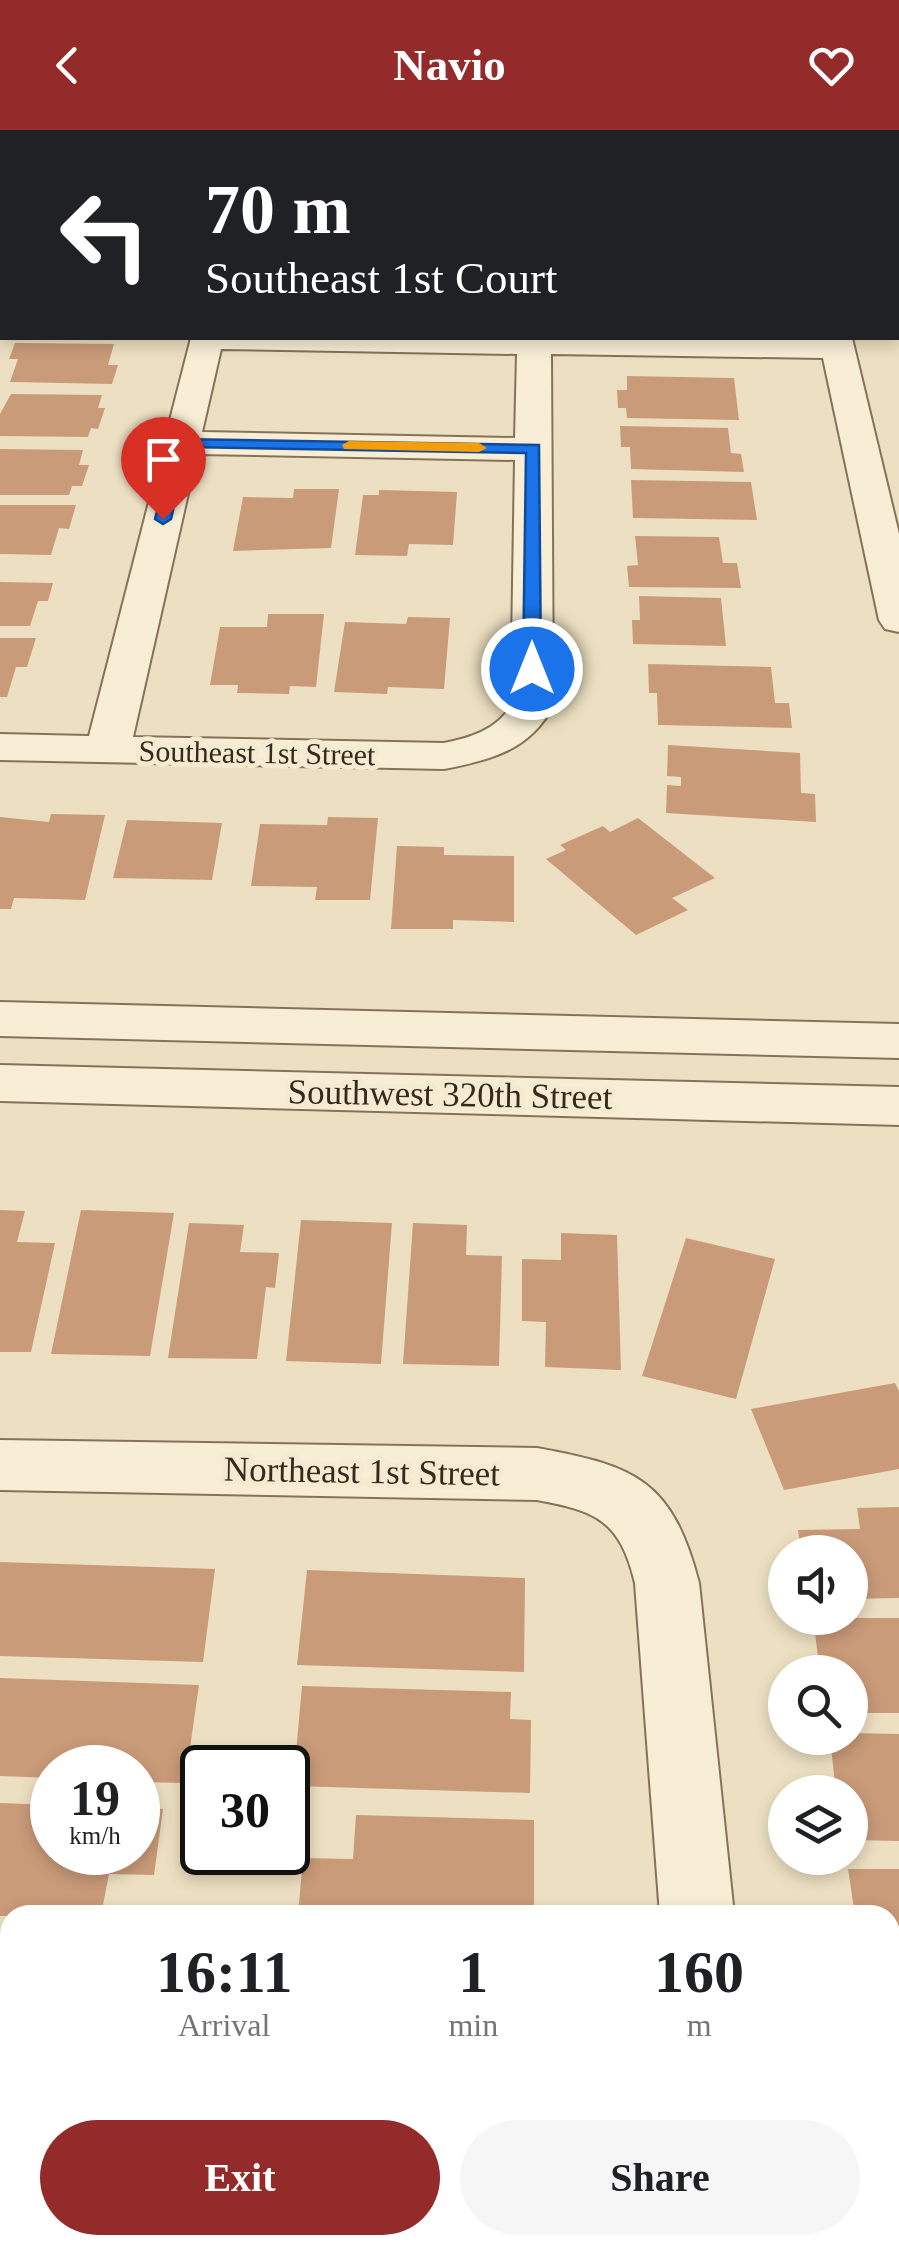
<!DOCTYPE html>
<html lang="en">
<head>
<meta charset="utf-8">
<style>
  :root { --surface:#fff; --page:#f6f6f6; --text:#202124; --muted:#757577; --accent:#942b2b }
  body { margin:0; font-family:Georgia,serif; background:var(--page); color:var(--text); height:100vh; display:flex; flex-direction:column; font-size:38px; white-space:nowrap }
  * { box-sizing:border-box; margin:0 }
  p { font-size:32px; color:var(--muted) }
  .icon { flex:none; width:55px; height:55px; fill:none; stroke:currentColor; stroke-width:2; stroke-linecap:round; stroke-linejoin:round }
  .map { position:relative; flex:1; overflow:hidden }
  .sheet { position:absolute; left:0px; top:1775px; width:900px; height:350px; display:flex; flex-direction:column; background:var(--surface); border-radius:30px 30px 0 0; box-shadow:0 5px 15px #0003 }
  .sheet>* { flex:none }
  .top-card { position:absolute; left:0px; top:0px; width:900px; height:210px; box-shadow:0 5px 15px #0003; background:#202124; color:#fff; overflow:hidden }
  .buttons { position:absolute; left:768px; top:1405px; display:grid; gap:20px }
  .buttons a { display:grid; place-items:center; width:100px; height:100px; border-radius:50%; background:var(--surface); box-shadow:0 5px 15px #0003; font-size:50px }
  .speed { position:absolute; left:30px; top:1615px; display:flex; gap:20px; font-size:50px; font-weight:700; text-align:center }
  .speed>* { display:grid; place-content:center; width:130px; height:130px; border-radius:50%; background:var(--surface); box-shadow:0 5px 15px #0003; line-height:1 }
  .speed small { font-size:25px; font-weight:400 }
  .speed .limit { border:5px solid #111; border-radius:15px; background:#fff; color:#111 }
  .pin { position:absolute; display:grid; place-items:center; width:85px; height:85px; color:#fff; margin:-102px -42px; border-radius:50% 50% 50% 0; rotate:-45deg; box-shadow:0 0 10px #0007 }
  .pin .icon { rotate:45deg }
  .me { position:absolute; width:110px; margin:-55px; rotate:0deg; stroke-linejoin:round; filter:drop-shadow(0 0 8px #0008) }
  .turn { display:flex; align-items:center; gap:35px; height:210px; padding:0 40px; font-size:45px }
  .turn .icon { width:130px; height:130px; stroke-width:2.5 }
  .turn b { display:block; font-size:70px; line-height:85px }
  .eta { display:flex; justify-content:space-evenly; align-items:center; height:170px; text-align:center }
  .eta b { font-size:60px; font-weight:700; line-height:70px }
  .action { display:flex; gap:20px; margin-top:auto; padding:20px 40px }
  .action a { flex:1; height:115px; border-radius:60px; background:var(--accent); color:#fff; font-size:40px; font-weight:700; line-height:115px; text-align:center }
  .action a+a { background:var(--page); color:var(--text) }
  header { display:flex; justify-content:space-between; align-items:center; height:130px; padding:0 40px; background:var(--accent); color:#fff; font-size:45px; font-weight:700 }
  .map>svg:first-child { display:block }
</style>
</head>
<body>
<header><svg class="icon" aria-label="back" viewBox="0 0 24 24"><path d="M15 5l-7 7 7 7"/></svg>Navio<svg class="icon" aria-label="heart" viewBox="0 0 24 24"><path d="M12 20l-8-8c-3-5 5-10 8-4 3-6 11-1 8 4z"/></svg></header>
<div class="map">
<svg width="899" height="2125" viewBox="0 0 899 2125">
  <rect width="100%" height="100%" fill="#ede0c2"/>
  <path fill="#ca9b79" d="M15 213 114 214 108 235H118L112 254 10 252 18 229H9Z
    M627 246 734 248 739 290 627 288 626 278H618L617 260H627Z
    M11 264 102 265 98 278H105L98 299 91 298 88 307 0 306V284Z
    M620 296 728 298 731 323 741 324 744 342 631 339 630 317H621Z
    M0 319 83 320 79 335H89L82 356H72L69 365H0Z
    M631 350 751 352 757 390 633 388Z
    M294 359H339L331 418 233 421 243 367 293 368Z
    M379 360 457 362 453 415 409 414 407 426 355 425 363 365H379Z
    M0 375H76L69 399 59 398 51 425 0 424Z
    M635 406 719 407 723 433H737L741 458 629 457 627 436 638 435Z
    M0 452 53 453 48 471H38L30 496H0Z
    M639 466 721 468 726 516 633 514 632 490H640Z
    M268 484H324L316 557 290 556 289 564 237 563 238 555H210L220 497H267Z
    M408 487 450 488 444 559 388 557 387 564 334 562 345 492 406 494Z
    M0 508H36L27 537H16L7 567H0Z
    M648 534 771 537 775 573H789L792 598 658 595 657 563H649Z
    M668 615 800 623 801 663 815 664 816 692 666 683 667 655 681 656V647L667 646Z
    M51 684 105 685 85 770 14 768 11 779H0V687L49 692Z
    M328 687 378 688 370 770H315L317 757 251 756 260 694 327 695Z
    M638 688 715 748 672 768 688 780 636 805 546 729 566 720 560 715 603 696 610 702Z
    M127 690 222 693 212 750 113 748Z
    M397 716 444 717V725L514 726V792L453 790V799H391Z
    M0 1080 25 1081 17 1112 55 1113 31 1222H0Z
    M81 1080 174 1083 150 1226 51 1224Z
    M301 1090 392 1093 381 1234 286 1231Z
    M189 1093 244 1095 240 1122 279 1123 275 1158 266 1157 257 1229 168 1228Z
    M413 1093 467 1095 466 1125 502 1126 499 1236 403 1234Z
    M561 1103 617 1105 621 1240 545 1237 546 1192 522 1191V1129L561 1130Z
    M686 1108 775 1129 736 1269 642 1246Z
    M895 1253 899 1261V1339L784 1360 751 1279Z
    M899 1377V1468L850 1469V1422H801L798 1400 860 1399 857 1378Z
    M0 1432 215 1439 203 1532 0 1526Z
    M307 1440 525 1448 524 1542 297 1535Z
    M813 1488H899V1583H850V1542H820Z
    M0 1548 199 1555 185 1653 138 1652V1638H52V1648L0 1646Z
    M302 1556 511 1562 510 1589 531 1590 530 1663 293 1656Z
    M850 1603 899 1604V1711L850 1710V1662H836L830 1608H850Z
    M0 1673 52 1675V1722H138V1678L163 1679 154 1745 109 1744 101 1785 0 1786Z
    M356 1685 534 1690V1785H298L303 1728 353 1729Z
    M848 1739H899V1856H890V1785H855Z
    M0 1813H10V1936H0Z
    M890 1882H899V2000H890Z
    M0 1966H10V2103H0Z
    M398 2115H545V2125L398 2118Z"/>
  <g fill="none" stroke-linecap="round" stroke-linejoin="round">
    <defs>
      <path id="minor" d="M520 0H548V2H520Z
        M775 0H803L804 2H776Z
        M0 11H2V29H0Z
        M191 208H852L899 404V502L885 499 879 490 823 228 551 224 553 576C530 620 491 630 444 639L0 630V604L89 606ZM221 219 517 224 515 308 202 302ZM197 324 515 330 511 576C496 600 470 608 444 613L133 607Z
        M0 872 899 894V928L0 906Z
        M0 935 899 957V995L0 971Z
        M0 1310 537 1318C636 1336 672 1350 699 1453L734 1785H660L635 1453C620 1391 597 1381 537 1370L0 1360Z
        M685 2115H767L768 2125H686Z"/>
    </defs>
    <use href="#minor" stroke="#86725a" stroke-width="4"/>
    <use href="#minor" fill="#f8eed5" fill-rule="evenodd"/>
  </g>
  <path fill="#1a73e8" stroke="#114b97" stroke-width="2.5" d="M176 309 539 315 541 539 532 544 523 539 526 323 188 317 171 389 163 394 155 389Z"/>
  <path fill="#f59e0b" d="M349 311 479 313 487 318 479 322 344 319 342 315Z"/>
  <g text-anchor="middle" stroke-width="10" stroke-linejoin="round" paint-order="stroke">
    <g font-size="30" fill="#362a1e" stroke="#f4ebd1">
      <text transform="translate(257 623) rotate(1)" y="10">Southeast 1st Street</text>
    </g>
    <g font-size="35" fill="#362a1e" stroke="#f4ebd1">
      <text transform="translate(450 964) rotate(1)" y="12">Southwest 320th Street</text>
      <text transform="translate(362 1341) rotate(1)" y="12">Northeast 1st Street</text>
    </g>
  </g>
</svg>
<div class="buttons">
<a><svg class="icon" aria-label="sound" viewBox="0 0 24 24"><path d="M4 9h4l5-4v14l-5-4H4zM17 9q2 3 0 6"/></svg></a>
<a><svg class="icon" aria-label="search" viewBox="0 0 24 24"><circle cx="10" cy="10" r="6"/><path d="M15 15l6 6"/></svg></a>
<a><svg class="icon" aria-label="layers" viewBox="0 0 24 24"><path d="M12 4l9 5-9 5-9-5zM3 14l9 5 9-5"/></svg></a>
</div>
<div class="speed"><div>19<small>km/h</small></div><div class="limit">30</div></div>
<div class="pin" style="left:163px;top:389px;background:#d93025"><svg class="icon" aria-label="arrive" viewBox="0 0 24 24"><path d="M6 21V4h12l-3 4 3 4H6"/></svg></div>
<svg class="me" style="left:532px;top:539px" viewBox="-20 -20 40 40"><circle r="17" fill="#1a73e8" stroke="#fff" stroke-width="3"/><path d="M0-11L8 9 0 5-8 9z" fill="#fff"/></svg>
<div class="top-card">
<div class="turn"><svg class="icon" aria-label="left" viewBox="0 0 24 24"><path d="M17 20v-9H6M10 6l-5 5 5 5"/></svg><div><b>70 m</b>Southeast 1st Court</div></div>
</div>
<section class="sheet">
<div class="eta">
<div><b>16:11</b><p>Arrival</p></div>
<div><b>1</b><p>min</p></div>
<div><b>160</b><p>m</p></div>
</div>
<div class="action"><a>Exit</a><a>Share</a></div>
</section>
</div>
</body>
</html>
